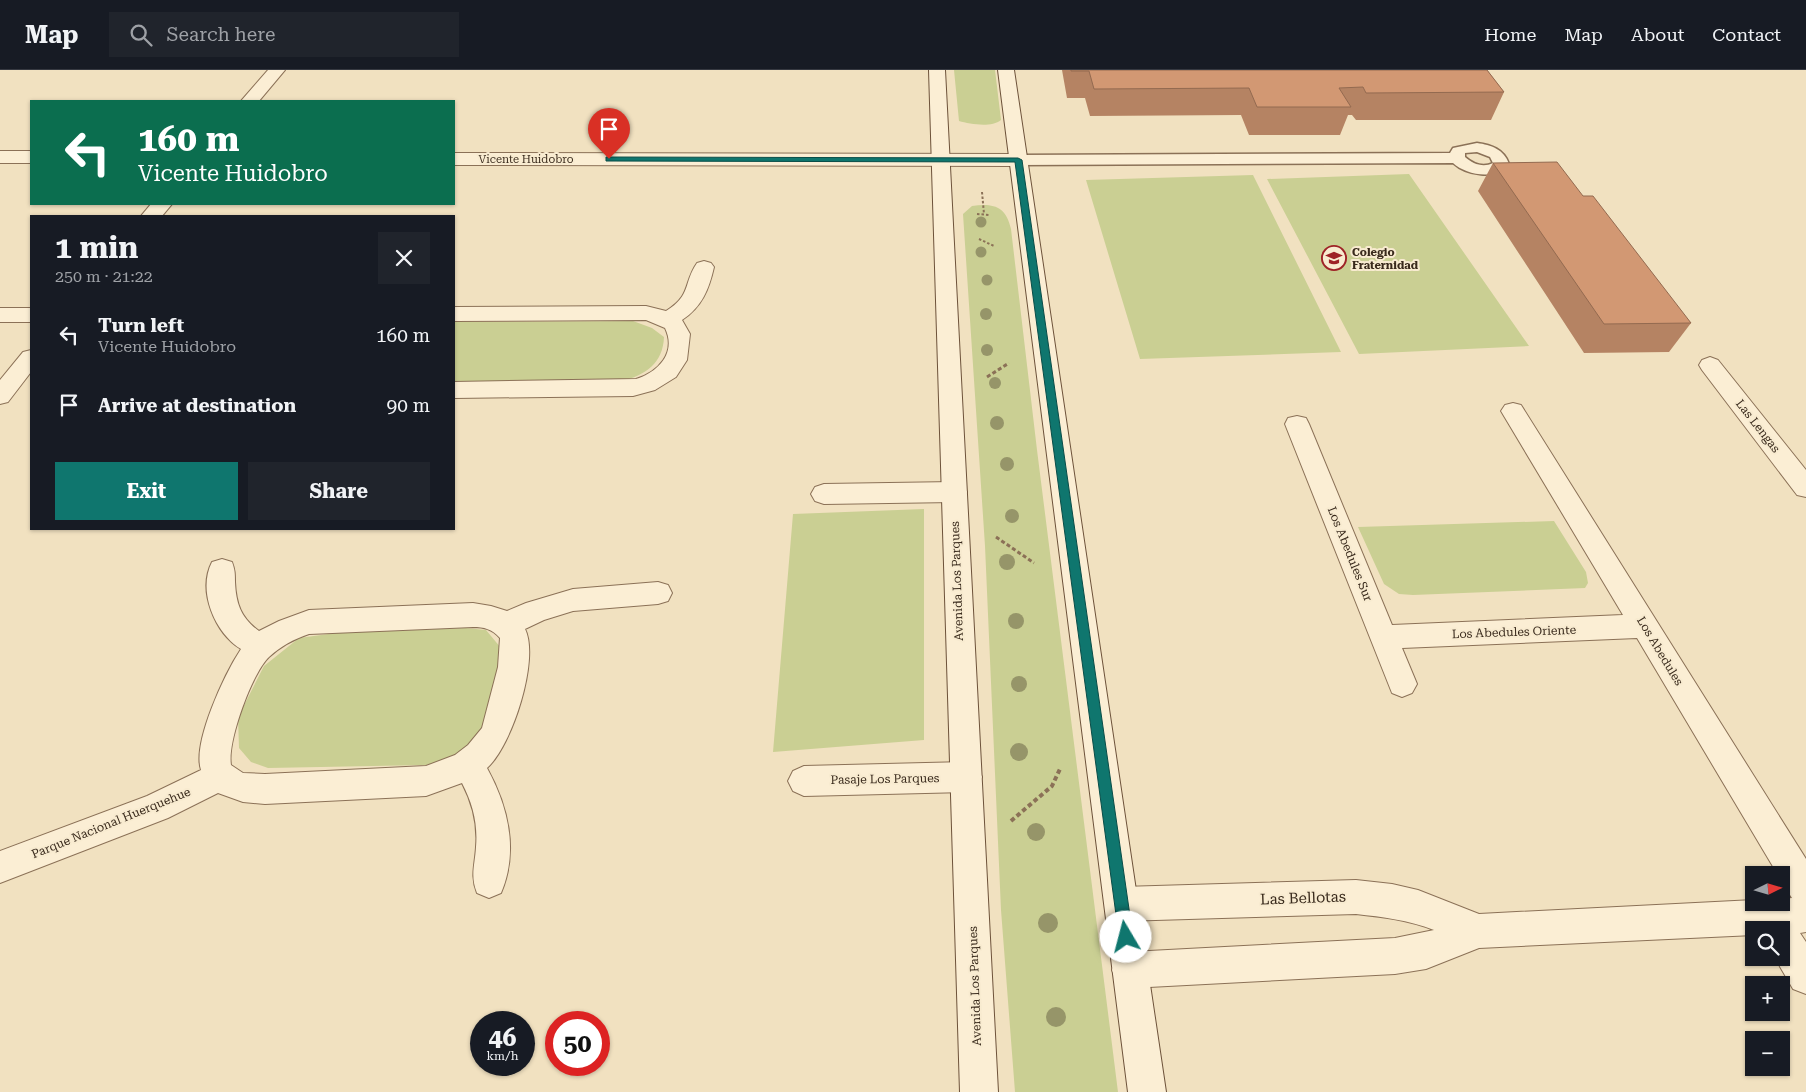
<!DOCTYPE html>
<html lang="en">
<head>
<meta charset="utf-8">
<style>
  :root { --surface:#171b24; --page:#20242c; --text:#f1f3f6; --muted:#9ea1a6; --line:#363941; --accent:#0f766e }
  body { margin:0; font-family:"Roboto Serif",serif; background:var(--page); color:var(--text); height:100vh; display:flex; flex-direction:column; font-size:19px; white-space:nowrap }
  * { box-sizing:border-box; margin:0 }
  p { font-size:16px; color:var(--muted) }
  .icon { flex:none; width:28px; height:28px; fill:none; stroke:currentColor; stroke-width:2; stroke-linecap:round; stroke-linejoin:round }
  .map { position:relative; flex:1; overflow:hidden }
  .sheet { position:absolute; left:30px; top:145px; width:425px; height:315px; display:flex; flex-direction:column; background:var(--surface); border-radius:0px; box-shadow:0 1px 4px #0004 }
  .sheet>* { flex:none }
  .top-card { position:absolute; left:30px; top:30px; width:425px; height:105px; border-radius:0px; box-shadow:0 1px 4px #0004; background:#0b6e4f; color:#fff; overflow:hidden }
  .needle { width:32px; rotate:85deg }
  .controls { position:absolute; left:1745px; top:796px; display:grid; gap:10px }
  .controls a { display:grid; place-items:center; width:45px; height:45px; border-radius:0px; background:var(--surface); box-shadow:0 1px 4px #0004; font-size:25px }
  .speed { position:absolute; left:470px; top:941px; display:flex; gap:10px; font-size:25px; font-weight:700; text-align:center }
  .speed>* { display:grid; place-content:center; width:65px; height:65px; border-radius:50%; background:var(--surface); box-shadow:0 1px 4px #0004; line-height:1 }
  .speed small { font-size:12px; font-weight:400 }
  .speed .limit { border:8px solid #d22; background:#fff; color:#111 }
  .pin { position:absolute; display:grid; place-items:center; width:42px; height:42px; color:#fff; margin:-51px -21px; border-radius:50% 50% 50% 0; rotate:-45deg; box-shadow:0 0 5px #0007 }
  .pin .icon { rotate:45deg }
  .me { position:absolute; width:55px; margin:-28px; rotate:352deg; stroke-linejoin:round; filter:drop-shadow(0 0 4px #0008) }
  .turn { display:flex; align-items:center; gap:18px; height:105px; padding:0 25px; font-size:22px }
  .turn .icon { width:65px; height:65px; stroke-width:2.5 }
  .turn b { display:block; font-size:35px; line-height:42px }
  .round { display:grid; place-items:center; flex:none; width:52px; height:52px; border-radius:0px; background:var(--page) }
  .headline { display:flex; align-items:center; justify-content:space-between; height:85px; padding:0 25px }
  h1 { font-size:30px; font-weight:700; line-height:38px }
  .action { display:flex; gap:10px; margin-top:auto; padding:10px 25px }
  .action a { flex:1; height:58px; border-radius:0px; background:var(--accent); color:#fff; font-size:20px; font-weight:700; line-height:58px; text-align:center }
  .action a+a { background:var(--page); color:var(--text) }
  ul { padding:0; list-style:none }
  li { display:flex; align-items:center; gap:15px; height:70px; padding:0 25px }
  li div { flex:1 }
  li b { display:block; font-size:19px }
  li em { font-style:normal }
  header { display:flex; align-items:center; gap:30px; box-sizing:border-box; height:70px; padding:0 25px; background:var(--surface); border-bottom:1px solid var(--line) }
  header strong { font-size:24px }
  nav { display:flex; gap:28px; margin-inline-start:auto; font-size:18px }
  .search { width:350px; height:45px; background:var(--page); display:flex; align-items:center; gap:12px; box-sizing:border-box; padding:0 18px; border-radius:0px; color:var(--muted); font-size:19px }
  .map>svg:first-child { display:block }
</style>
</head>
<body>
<header>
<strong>Map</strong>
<div class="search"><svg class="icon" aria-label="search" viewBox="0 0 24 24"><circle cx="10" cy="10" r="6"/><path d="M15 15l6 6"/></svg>Search here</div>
<nav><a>Home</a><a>Map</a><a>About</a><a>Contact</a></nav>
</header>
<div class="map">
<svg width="1806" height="1022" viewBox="0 0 1806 1022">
  <rect width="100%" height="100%" fill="#f1e1c0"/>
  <path fill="#cacf93" d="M954 0H995L1001 50C991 58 970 54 959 51Z
    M1409 104 1529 276 1359 284 1267 109Z
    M1253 105 1341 282 1140 289 1086 110Z
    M972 136C993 133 1006 136 1011 159L1037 380 1118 1022H1015L1001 840 985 476 963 144Z
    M633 251 652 258 664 267C663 293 646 305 622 311H454V252Z
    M924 439V670L773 682 793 444Z
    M1554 451 1586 502 1588 513 1585 518 1413 525 1399 524 1384 514 1358 457Z
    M466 558 486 560 501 578 500 592 483 656C473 680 450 690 426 695L268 698 251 692 239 678 238 647 264 596 299 568 336 563Z"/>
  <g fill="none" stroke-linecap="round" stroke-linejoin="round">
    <defs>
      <path id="service" d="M1477 73C1491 75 1504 79 1509 94 1496 111 1466 105 1453 93L1019 95 1014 93 1011 90 1014 87 1019 85 1450 83 1453 78ZM1477 82 1490 87 1493 93C1483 98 1473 94 1465 87V83Z"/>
      <path id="minor" d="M268 0H285L259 31H241Z
        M0 81H31V93H0Z
        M454 83 1019 84 1026 86 1028 90 1026 94 1019 96 454 95Z
        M151 134H172L162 146H141Z
        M704 191 711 193 714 197C709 219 702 237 682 250L690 264 687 290 676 307 655 320 633 326 454 328V312L636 309C658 302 677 283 665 258L646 250 454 251V237L646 236 666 241C692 225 683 213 697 193Z
        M0 238H31V252H0Z
        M31 280V302L8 332 0 334V310L23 282Z
        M1710 287 1718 290 1806 400V427L1797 425 1702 300 1699 295 1702 290Z
        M1513 333 1521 335 1806 789V862L1800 863 1806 872V924L1793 919 1775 888H1781V860H1754V865L1479 878 1426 899 1395 904 1130 918 1117 913 1112 900 1117 887 1130 882 1395 868 1434 860C1408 850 1383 847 1356 844L1122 851 1110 846 1105 834 1110 822 1122 817 1356 810 1392 814 1418 820 1479 844 1754 830V832H1781V829L1792 828 1781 811V805H1778L1637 568 1402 578 1417 614 1412 623 1402 627 1392 623 1285 354 1288 348 1297 346 1306 348 1309 354 1392 555 1623 545 1501 341 1505 335Z
        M954 412 963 415 967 422 963 429 954 432 824 434 815 431 811 424 815 417 824 414Z
        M222 489 232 492C235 500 235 504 235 512 236 534 241 548 259 561L279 551 309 540 473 533 491 536 507 541 526 533 573 519 658 512 668 515 672 523 668 531 658 534 573 541 544 550 525 559C540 589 512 676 487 698 508 736 519 781 501 823L489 828 477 823C470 806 475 795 476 777 478 754 473 734 462 713L426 726 265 734 243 732 218 723 168 748 0 813V781L147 726 201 700C192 673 225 603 241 579 215 563 197 521 212 492ZM473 557C484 557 492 559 500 568L498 597 482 658 468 675 455 685 426 696 265 704 243 703 231 695C227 672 252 603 269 587 281 576 294 569 309 564Z
        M966 692 977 697 982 707 977 717 966 722 804 726 793 721 788 711 793 701 804 696Z"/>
      <path id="secondary" d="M929 0H945L998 1022H960Z
        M998 0H1014L1166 1022H1128Z"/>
    </defs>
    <use href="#service" stroke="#8b7157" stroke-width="3"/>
    <use href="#minor" stroke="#8b7157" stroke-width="2"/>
    <use href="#secondary" stroke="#6d523a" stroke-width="2"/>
    <path stroke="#8b7157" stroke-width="2" stroke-dasharray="2.5 2" stroke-linecap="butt" d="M982 122 984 144
      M977 144 990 145
      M979 169 994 176"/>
    <path stroke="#8b7157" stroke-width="3" stroke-dasharray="4 2.5" stroke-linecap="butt" d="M987 307 1009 293
      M996 467 1034 493"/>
    <path stroke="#8b7157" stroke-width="4" stroke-dasharray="4.5 3" stroke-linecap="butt" d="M1011 751 1052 716 1060 699"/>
    <use href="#service" fill="#fbeed4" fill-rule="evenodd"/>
    <use href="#minor" fill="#fbeed4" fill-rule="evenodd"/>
    <use href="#secondary" fill="#fbeed4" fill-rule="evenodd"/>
  </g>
  <g fill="#969569">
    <circle cx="981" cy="152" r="5.5"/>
    <circle cx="981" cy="182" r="5.5"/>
    <circle cx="987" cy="210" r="5.5"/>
    <circle cx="986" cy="244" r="6"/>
    <circle cx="987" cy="280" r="6"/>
    <circle cx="995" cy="313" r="6"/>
    <circle cx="997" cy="353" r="7"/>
    <circle cx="1007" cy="394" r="7"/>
    <circle cx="1012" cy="446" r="7"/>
    <circle cx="1007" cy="492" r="8"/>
    <circle cx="1016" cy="551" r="8"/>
    <circle cx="1019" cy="614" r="8"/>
    <circle cx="1019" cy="682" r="9"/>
    <circle cx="1036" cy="762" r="9"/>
    <circle cx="1048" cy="853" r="10"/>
    <circle cx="1056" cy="947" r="10"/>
  </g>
  <path fill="#b58363" d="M1062 0H1487L1504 22 1491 50H1356L1352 45H1348L1340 65H1249L1241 45 1090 46 1085 28H1067Z
    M1493 93 1583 126 1691 253 1669 282 1584 283 1478 121Z"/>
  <path fill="#d29873" stroke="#936a50" d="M1071 0H1487L1504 22 1366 23 1363 17 1339 18 1351 37H1257L1249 18 1094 19 1089 1H1071Z
    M1557 92 1583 126H1593L1691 253 1604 254 1493 93Z"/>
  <path fill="#0f766e" stroke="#0a4d48" d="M606 87 1018 88 1022 90 1133 867 1131 872 1126 874 1121 872 1119 867 1015 92 609 91H606Z"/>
  <defs>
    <symbol id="school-ring" viewBox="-11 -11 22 22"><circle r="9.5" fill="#f8ebd0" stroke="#9e2226" stroke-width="1.5"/><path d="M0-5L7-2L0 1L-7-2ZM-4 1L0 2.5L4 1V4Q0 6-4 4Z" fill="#9e2226"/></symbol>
  </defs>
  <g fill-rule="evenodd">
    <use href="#school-ring" x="1320" y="174" width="28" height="28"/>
  </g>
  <g text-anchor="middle" stroke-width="4" stroke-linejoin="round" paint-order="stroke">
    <g font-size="11" fill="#392a1c" stroke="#f8ebd0">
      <text x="526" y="93">Vicente Huidobro</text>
    </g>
    <g font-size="11" font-weight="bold" fill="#392a1c" stroke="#f8ebd0" text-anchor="start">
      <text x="1352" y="186">Colegio<tspan x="1352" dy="13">Fraternidad</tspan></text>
    </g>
    <g font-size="12" fill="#392a1c" stroke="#f8ebd0">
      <text transform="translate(1758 356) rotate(52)" y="4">Las Lengas</text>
      <text transform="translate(1350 484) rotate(68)" y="4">Los Abedules Sur</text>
      <text transform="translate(957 511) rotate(-92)" y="4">Avenida Los Parques</text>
      <text transform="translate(1514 562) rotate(-2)" y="4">Los Abedules Oriente</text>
      <text transform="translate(1660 581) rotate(59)" y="4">Los Abedules</text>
      <text transform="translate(885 709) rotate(-1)" y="4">Pasaje Los Parques</text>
      <text transform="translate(111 753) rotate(-22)" y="4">Parque Nacional Huerquehue</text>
      <text transform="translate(975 916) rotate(-92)" y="4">Avenida Los Parques</text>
    </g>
    <g font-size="15" fill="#392a1c" stroke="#f8ebd0">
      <text transform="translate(1303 828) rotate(-2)" y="5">Las Bellotas</text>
    </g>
  </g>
</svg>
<div class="controls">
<a><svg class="needle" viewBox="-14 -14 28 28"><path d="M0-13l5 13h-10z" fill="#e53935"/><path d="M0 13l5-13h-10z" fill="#9ea1a6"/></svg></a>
<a><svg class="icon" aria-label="search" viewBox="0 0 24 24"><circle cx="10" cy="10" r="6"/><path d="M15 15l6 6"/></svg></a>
<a>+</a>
<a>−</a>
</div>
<div class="speed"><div>46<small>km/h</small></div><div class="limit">50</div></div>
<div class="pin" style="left:609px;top:89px;background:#d93025"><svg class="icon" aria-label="arrive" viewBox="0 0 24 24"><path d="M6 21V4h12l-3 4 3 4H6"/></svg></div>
<svg class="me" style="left:1126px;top:867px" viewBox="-20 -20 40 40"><circle r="19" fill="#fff"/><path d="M0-13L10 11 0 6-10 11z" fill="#0f766e"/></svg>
<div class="top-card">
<div class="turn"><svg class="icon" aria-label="left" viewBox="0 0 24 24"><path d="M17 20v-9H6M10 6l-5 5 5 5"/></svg><div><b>160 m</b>Vicente Huidobro</div></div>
</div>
<section class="sheet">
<div class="headline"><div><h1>1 min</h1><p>250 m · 21:22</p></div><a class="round"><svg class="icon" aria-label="close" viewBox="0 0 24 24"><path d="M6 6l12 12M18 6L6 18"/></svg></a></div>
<ul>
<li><svg class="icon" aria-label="left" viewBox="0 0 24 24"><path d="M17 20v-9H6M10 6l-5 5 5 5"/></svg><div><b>Turn left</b><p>Vicente Huidobro</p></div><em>160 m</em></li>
<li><svg class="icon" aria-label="arrive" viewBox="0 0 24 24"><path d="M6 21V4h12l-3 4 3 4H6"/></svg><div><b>Arrive at destination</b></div><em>90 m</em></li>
</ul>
<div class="action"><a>Exit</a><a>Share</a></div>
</section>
</div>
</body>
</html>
